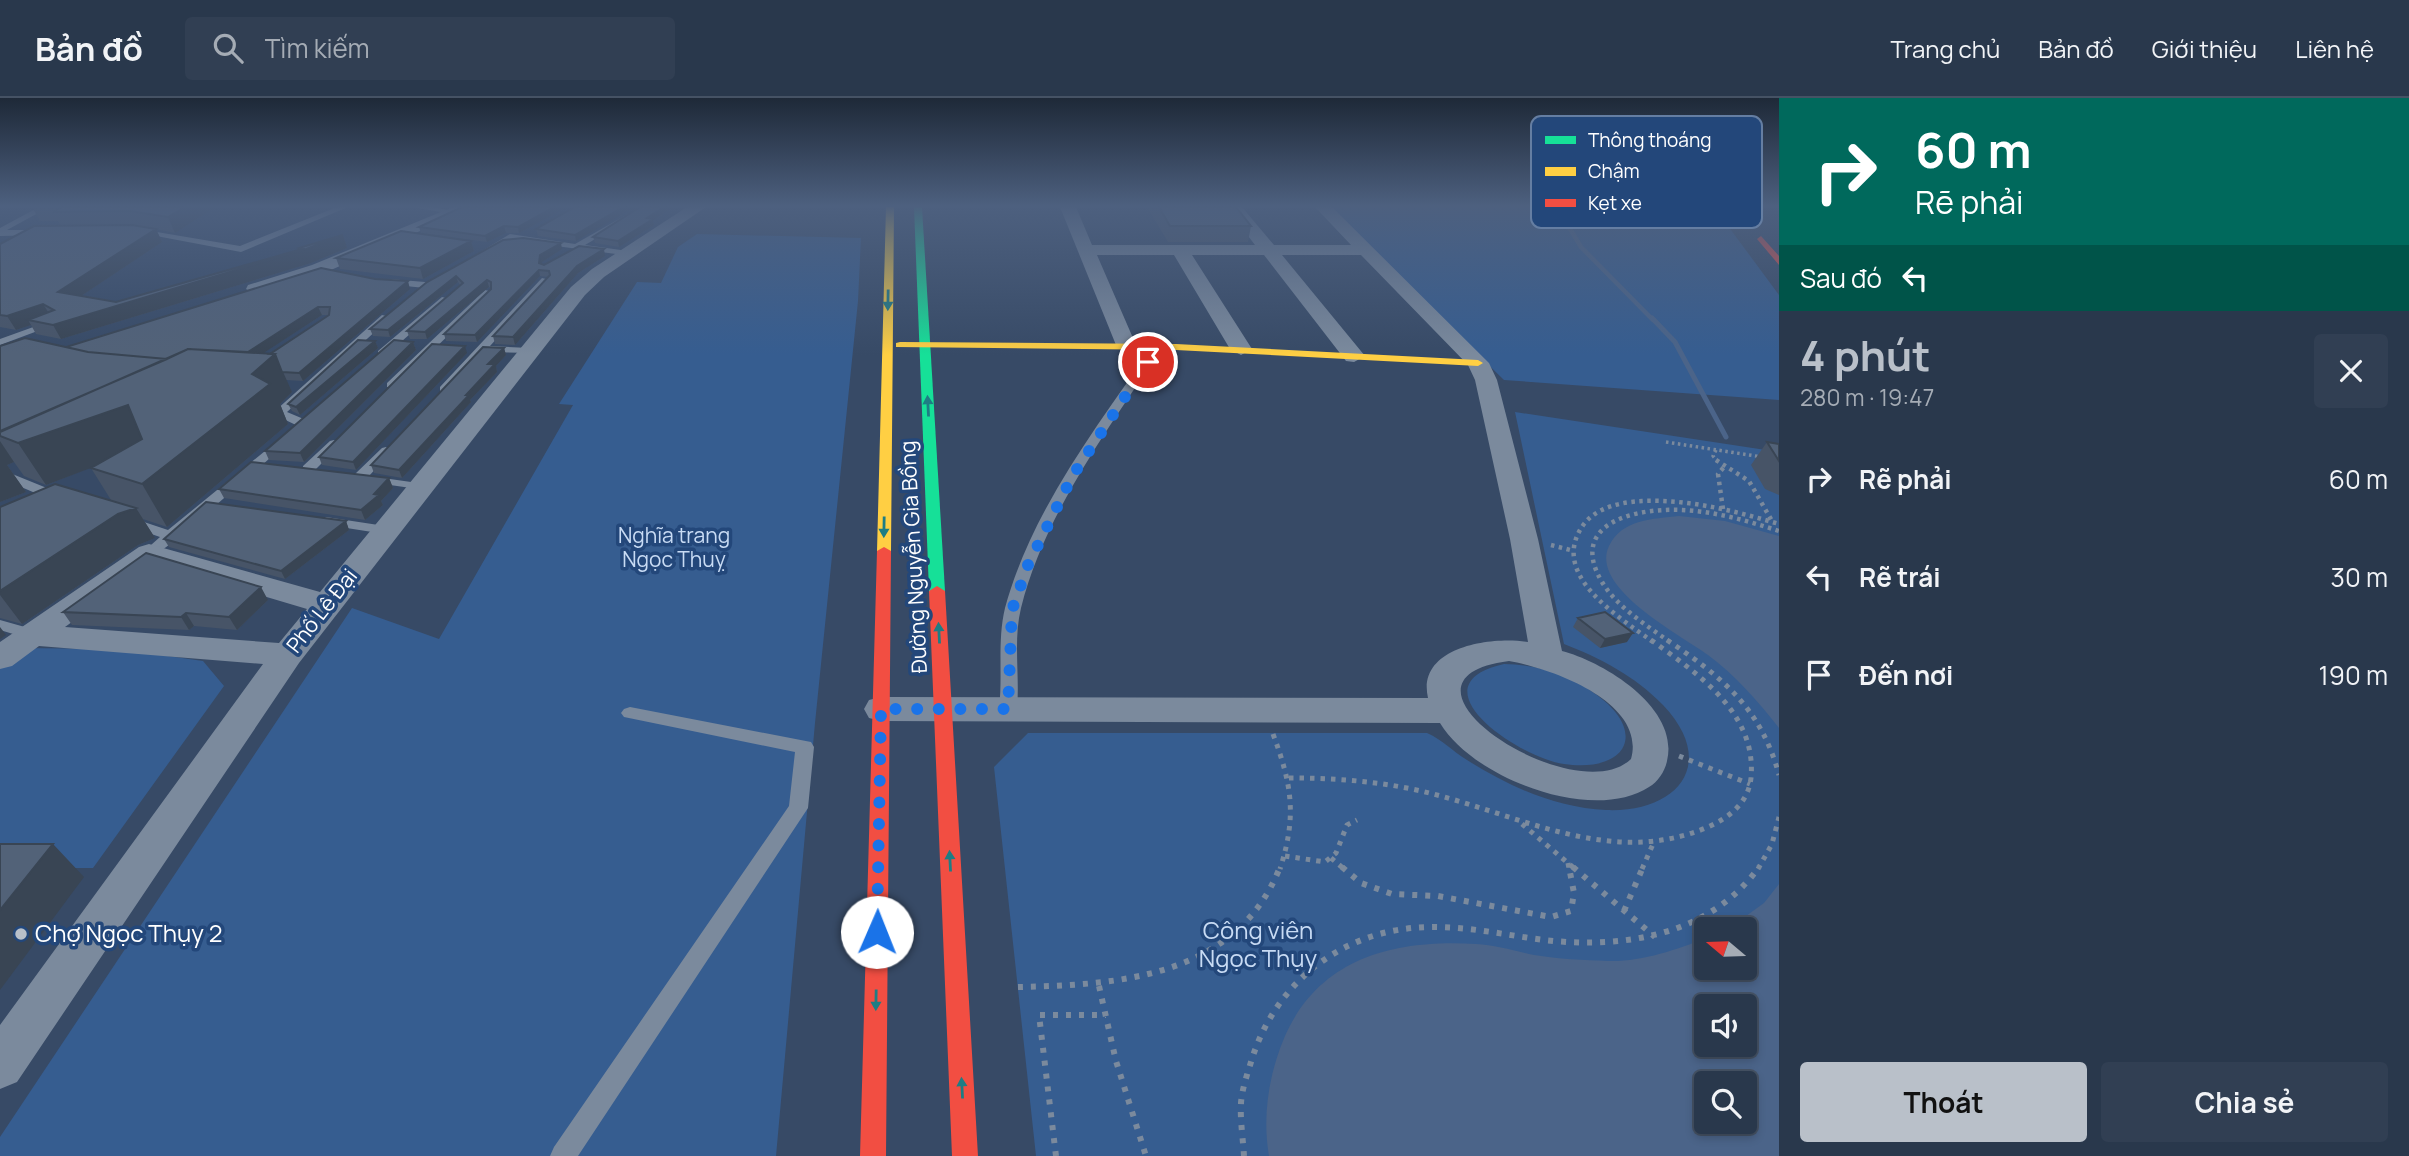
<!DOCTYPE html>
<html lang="vi">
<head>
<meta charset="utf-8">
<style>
  :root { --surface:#29384c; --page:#313f53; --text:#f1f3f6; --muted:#a5acb5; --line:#455264; --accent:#b9c0c9 }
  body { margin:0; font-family:Manrope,sans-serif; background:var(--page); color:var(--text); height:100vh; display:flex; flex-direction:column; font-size:26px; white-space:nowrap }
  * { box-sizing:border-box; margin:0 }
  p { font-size:23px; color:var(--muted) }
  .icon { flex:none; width:38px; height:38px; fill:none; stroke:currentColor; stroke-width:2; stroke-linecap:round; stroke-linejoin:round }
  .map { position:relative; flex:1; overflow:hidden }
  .details { display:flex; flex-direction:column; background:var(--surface); width:630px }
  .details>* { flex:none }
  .top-card { background:#00695c; color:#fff; overflow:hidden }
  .needle { width:46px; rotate:289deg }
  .fabs { position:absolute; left:1694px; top:819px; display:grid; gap:14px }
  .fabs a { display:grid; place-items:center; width:63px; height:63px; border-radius:7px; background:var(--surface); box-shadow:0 4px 10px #0003,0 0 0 2px var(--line); font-size:35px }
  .pin { position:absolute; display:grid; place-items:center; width:60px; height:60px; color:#fff; margin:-30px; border:4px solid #fff; border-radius:50%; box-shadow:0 2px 7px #0007 }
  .me { position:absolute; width:77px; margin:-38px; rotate:1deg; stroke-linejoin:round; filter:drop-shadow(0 0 5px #0008) }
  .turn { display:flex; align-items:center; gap:24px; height:147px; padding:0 21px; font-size:32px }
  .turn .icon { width:91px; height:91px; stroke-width:2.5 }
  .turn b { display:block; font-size:49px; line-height:60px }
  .then { display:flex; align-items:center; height:66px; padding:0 21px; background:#0003; gap:14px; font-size:26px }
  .round { display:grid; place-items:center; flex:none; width:74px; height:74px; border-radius:7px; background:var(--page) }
  .summary { display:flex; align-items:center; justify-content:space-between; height:119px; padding:0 21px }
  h1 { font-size:42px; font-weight:700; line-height:52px; color:var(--accent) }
  .cta { display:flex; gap:14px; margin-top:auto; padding:14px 21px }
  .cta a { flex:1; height:80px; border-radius:7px; background:var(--accent); color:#111; font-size:28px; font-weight:700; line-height:80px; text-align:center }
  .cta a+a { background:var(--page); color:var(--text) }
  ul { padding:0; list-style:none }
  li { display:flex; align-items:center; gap:21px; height:98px; padding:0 21px }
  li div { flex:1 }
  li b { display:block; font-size:26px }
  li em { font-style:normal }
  header { display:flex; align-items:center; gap:42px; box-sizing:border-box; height:98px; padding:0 35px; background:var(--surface); border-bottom:2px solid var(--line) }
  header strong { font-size:33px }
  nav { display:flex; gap:38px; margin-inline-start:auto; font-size:24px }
  .search { width:490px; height:63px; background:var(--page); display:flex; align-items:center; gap:18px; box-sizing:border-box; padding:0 24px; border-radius:7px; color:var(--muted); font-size:26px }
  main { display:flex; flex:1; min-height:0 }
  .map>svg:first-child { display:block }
</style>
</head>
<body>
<header>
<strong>Bản đồ</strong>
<div class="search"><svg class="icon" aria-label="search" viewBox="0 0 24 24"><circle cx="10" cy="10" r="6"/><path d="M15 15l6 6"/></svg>Tìm kiếm</div>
<nav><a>Trang chủ</a><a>Bản đồ</a><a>Giới thiệu</a><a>Liên hệ</a></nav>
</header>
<main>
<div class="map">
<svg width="1779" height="1058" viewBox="0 0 1779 1058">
  <rect width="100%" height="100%" fill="#374a66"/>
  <path fill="#365d90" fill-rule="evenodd" d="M1327 109H1714L1779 197V302L1504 282Z
    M697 136 861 140 858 203 815 625 776 1058H0V1039L352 510 439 541 573 307 559 306 637 184 661 185 678 149Z
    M1515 314 1779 354V1058H1036L994 669 1028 635H1427C1443 642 1452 653 1467 662 1508 688 1556 710 1606 712 1677 715 1719 666 1663 607 1635 578 1600 560 1564 546ZM1706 831H1745V870H1706ZM1706 908H1745V947H1706ZM1706 985H1745V1024H1706Z
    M16 550 119 551 203 563 224 588 93 770H0V563Z
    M1504 566C1537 567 1567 575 1594 595 1649 633 1628 675 1564 666 1519 660 1411 587 1504 566Z"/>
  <path fill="#4b6489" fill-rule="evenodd" d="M1679 418 1725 423 1779 438V630C1757 602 1736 578 1708 557 1681 537 1589 490 1609 448 1622 421 1653 421 1679 418Z
    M1779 786V1058H1269C1262 1018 1269 975 1285 938 1320 859 1396 841 1476 846 1495 847 1515 853 1534 857 1558 861 1584 862 1608 863 1641 864 1676 852 1706 840V870H1745V831H1728L1764 805ZM1706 908H1745V947H1706ZM1706 985H1745V1024H1706Z"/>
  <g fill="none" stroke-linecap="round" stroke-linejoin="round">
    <path stroke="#4b6489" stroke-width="4.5" d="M1557 109 1581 149 1653 222"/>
    <path stroke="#4b6489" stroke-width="5" d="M1652 220 1675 244 1726 339"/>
    <path stroke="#7b8a9d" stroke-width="3.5" stroke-dasharray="2.5 3.5" stroke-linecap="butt" d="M1666 344 1762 359
      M1716 352 1713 358 1718 364"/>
    <path stroke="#7b8a9d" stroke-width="4.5" stroke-dasharray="3.5 4.5" stroke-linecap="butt" d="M1716 362 1749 383 1772 423
      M1723 411 1718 376 1724 369
      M1551 447 1574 453
      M1653 544C1618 518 1547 476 1584 426 1597 409 1622 404 1642 403 1689 401 1735 413 1779 426
      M1670 544C1646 527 1617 509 1602 484 1571 432 1621 414 1664 412 1703 410 1742 421 1779 433"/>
    <path stroke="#7b8a9d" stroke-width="5" stroke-dasharray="4.5 6" stroke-linecap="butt" d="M1667 542C1722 579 1761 610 1779 677
      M1273 636C1292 687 1297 718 1280 771
      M1679 658 1750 686
      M1289 680C1333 680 1377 683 1421 693 1517 715 1610 771 1708 729 1730 719 1748 705 1751 680 1757 615 1698 576 1651 542
      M1522 726 1575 771
      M1285 758 1325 764 1336 755 1347 727 1357 722
      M1331 760 1344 771
      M1568 765 1569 771
      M1642 771 1653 746
      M1758 771 1772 746 1779 719"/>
    <path stroke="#7b8a9d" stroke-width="6" stroke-dasharray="5 8" stroke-linecap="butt" d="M1342 769 1361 785 1392 796 1438 798 1551 819 1571 813 1574 795 1569 769
      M1573 769 1655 839
      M1624 813 1643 769
      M1099 888 1116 963 1146 1058
      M1018 889C1119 887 1237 879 1280 769
      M1056 1058 1039 917H1106
      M1244 1058C1243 1041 1240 1022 1241 1005 1242 991 1247 977 1251 964 1275 884 1343 831 1428 829 1467 828 1505 837 1544 842 1622 851 1710 838 1759 769"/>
    <path fill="#7b8a9d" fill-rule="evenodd" d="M39 109H49L7 132H40L43 133V137L0 138V130Z
      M337 109H348L241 154 135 134 139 131 240 148Z
      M411 109H433L457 114 453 116Z
      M640 109H650L585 147 628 153 632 156 631 158 511 142 474 164 467 162 510 136 575 146Z
      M542 180 550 182 490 248 529 250 533 251V255L484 254 448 293H440V289Z
      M389 181 425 184 430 187 425 190 386 186 384 184Z
      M485 192 493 194 395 289H387V285Z
      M442 199 450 201 386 257H378V253Z
      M382 217 391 219 287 314 306 322V328H298L275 317V313Z
      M50 223 59 225 0 247V241Z
      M1154 246 1163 248C1110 329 1045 414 1021 510 1013 543 1020 578 1017 611L1014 615H1002L999 611C1003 578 997 543 1005 510 1031 413 1098 327 1154 246Z
      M281 340 287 344 285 347 177 441 154 458H144L142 455 160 439 125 427 123 424 125 421H135L168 432Z
      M334 342 338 343V349L313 374H303V368L330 343Z
      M386 349 392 353 369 378 425 386V392L355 382V376L382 350Z
      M0 371 64 397 66 400 59 404 54 403 0 380Z
      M326 419 385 428 392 432 385 436 321 426 319 423Z
      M0 522 39 533 41 537 33 542 0 532Z
      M630 609 811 644 814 649 808 710 578 1058H550L554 1049 789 708 795 654 624 619 621 615 624 611Z"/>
    <path fill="#7b8a9d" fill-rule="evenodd" d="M453 109H475L324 175 255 197 246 191 248 187 312 167Z
      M687 109H706L604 179 585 197 299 565 17 984 0 991V927L263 566 39 548 12 568 0 571V544L139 449 149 446 320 494 571 189 592 171ZM153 465 307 511 279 545 65 529Z
      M1060 109H1076L1092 147H1255L1226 109H1242L1274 147H1351L1315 109H1332L1489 265 1497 282 1538 441 1562 553C1604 564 1680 610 1667 663 1665 673 1658 684 1649 689 1592 726 1473 680 1440 625L881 623 869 620 864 611 869 602 881 599 1428 600C1416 548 1493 538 1528 544L1510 441 1475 282 1468 267 1361 157H1282L1365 258 1354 264 1346 263 1264 157H1192L1252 251 1241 257 1230 251 1174 157H1097L1136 247 1126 253 1116 247ZM1509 563C1551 570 1647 604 1631 661 1575 715 1368 581 1509 563Z"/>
    <path fill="#16e098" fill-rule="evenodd" d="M914 109H922L945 493 937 498 929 493Z"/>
    <path fill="#ffcf43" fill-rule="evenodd" d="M886 109H894L891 453 884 457 877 453Z
      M900 244 1176 246 1478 262 1483 265 1478 268 1176 252 896 249V245Z"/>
    <path fill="#f24e42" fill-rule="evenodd" d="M1761 138 1779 158V167L1757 141Z
      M884 449 891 453 886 1058H860L877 453Z
      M937 488 945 493 978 1058H952L929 493Z"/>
  </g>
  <path fill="#475467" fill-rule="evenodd" d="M32 109H215L175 135 156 131 162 144 81 198 116 204 300 152 299 150 343 137 347 150 311 165 61 241 36 236 31 227 16 232 0 229V146L61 128 58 123H40Z
    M462 109H567L519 135H506L487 144 421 135 419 129Z
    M575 109 576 143 538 138 536 131Z
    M1147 109H1236L1251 128 1248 144H1168Z
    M672 110 653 122 654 127 619 149 595 145 593 139Z
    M471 143 474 153 423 181 340 171 336 160Z
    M562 151 542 164 541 166 544 167 605 158 578 175 515 247 495 246 493 238 548 179 540 178 477 244 446 243 444 236 491 191V190L489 189 427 241H410L407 233 460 187 458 184 390 239 373 238 370 231 427 184Z
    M410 191 303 283 286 282 292 294 280 306 288 326 167 429 143 421 155 440 138 447 22 526 0 520V409L111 402 91 370 92 369 46 387 24 378 14 364 7 367 26 394 0 404V248L66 249ZM322 217H329L270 256 263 255Z
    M375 243 378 250 300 317 292 313 288 306Z
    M413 244 416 252 304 364 269 362 265 353Z
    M504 250 506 257 496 268 497 274 470 302 471 304 402 380 374 375 371 367Z
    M467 255 356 372 322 367 319 359Z
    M1767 344 1779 346V397L1765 391 1751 367Z
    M389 380 393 390 381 403 383 407 365 422 224 400 219 391Z
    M346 423 349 432 285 481 169 449 164 441Z
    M268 502 237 532 194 528 189 532 72 527 63 514Z
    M1578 520 1627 544 1600 550 1573 529Z"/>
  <path fill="#394554" d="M185 109H215L175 135 168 119Z
    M554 109H567L519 135 518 129Z
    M623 109H635L576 143 575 137Z
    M664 109H672V110L653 122 654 127 619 149 618 143 647 120Z
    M504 128 506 135 487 144 485 138Z
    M156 131 162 144 66 208 58 194Z
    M343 137 347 150 311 165 61 241 53 227 306 151Z
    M471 143 474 153 423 181 420 170Z
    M561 145 562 151 542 164 541 172 539 165 540 157Z
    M604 151 605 158 578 175 515 247 513 239 577 168Z
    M539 172 540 178 477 244 475 237Z
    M456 178 458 184 390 239 388 232Z
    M487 182 489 189 427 241 425 234Z
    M408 183 410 191 303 283 299 275Z
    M43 206 52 220 28 222 31 227 16 232 7 218Z
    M318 209 322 217 228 278 224 270Z
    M375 243 378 250 300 317 296 309Z
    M413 244 416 252 304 364 300 355Z
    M465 248 467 255 356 372 353 364Z
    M504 250 506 257 496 268 497 274 470 302 471 304 402 380 399 372 466 297 488 266Z
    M275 256 292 294 280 306 288 326 167 429 142 386 252 276Z
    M168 261 151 347 46 387 18 345 0 338V333Z
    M0 343 14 364 7 367 26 394 0 404Z
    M389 380 393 390 381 403 383 407 365 422 361 412Z
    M136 410 155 440 138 447 22 526 0 497V493L118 416Z
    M346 423 349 432 285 481 281 473Z
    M261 489 268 502 237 532 229 519Z
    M186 515 194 528 189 532 181 519Z
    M0 529 6 537 0 541Z
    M1633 535 1627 544 1600 550 1605 541Z
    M53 746 84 779 0 892V812Z"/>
  <path fill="#526278" stroke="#394554" stroke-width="2" d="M62 109H185L168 119 130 113 53 114Z
    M462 109H554L518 129 504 128 485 138 419 129Z
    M575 109H623L575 137 536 131Z
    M640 109H664L647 120 653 121 618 143 593 139Z
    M1159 109H1236L1251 128H1170Z
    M132 127 156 131 58 194 116 204 302 151 299 150 343 137 306 151 53 227 28 222 54 212 43 206 7 218 0 217V146L34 128Z
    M401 133 471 143 420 170 336 160Z
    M523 140 561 145 540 157 539 165 544 167 579 148 604 151 577 168 513 239 493 238 550 177 549 173 539 172 475 237 444 236 491 191V184L487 182 425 234 407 233 463 185 456 178 388 232 370 231 427 184 503 142Z
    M321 170 375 181 408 183 299 275 282 274 275 256H270L329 217 330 209H318L248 254 188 251 167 261 88 254 66 249Z
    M25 240 88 254 167 261 0 333V248Z
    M358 242 375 243 296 309 288 306Z
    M394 242 413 244 300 355 265 353Z
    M432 246 465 248 353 364 319 359Z
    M483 249 504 250 488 266H495L466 297H469L399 372 371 367Z
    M188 251 275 256 252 276 270 286 142 386 91 370 142 341 128 307 18 345 0 338V334Z
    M1767 344 1779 346V363Z
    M251 364 389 380 374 396 379 397 361 412 219 391Z
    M55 386 136 410 118 416 0 493V409Z
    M206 404 346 423 281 473 164 441Z
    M146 455 261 489 229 519 186 515 181 519 63 514Z
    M1605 514 1633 535 1605 541 1578 520Z
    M0 746H53L0 812Z"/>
  <defs><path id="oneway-solid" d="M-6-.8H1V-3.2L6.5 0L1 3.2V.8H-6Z" transform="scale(1.75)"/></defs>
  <g fill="#1e7d84">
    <use href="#oneway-solid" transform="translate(888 202) rotate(91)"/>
    <use href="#oneway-solid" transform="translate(928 308) rotate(-93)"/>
    <use href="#oneway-solid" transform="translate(884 429) rotate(91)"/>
    <use href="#oneway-solid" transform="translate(939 535) rotate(-93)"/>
    <use href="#oneway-solid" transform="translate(950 763) rotate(-93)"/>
    <use href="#oneway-solid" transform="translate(876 902) rotate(91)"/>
    <use href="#oneway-solid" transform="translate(962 990) rotate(-93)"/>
  </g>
  <linearGradient id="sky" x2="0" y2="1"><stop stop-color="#1e2938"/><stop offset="0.42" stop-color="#4d607f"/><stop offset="1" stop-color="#4d607f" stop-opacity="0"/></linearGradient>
  <rect width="1779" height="257" fill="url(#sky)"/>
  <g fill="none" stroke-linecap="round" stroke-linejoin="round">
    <path stroke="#1a73e8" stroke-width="12" stroke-dasharray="0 21.6" d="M877 834 881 611H1008L1012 512 1028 467 1073 377 1148 264"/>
  </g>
  <circle fill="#b9c0c9" stroke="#23477a" stroke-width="2.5" cx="21" cy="836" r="7"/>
  <g text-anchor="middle" stroke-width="7" stroke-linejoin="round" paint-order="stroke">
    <g font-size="21" fill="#c8dbf4" stroke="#23477a">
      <text x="674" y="445">Nghĩa trang<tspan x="674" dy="24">Ngọc Thuỵ</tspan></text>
    </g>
    <g font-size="21" fill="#fff" stroke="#23477a">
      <text transform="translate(914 459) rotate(-93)" y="7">Đường Nguyễn Gia Bồng</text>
      <text transform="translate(322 513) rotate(-52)" y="7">Phố Lê Đại</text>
    </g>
    <g font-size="24" fill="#c8dbf4" stroke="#23477a">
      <text x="1258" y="841">Công viên<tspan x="1258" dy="28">Ngọc Thụy</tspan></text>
    </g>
    <g font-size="24" fill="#fff" stroke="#23477a" text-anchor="start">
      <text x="35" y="844">Chợ Ngọc Thụy 2</text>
    </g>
  </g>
  <rect x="1531" y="18" width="231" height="112" rx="10" fill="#23477a" stroke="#657ea2" stroke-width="2"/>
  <rect x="1545" y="38" width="31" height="8" fill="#16e098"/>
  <rect x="1545" y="69" width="31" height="9" fill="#ffcf43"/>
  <rect x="1545" y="101" width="31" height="8" fill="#f24e42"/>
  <g font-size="19" fill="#fff">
    <text x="1588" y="49">Thông thoáng</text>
    <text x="1588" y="80">Chậm</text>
    <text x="1588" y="112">Kẹt xe</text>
  </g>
</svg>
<div class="fabs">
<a><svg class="needle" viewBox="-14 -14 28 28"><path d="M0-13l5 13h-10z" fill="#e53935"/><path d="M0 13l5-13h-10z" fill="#a5acb5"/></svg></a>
<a><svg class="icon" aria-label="sound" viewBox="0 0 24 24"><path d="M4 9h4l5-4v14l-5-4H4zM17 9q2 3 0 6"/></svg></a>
<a><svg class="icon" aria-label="search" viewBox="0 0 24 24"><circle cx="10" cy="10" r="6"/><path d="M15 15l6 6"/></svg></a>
</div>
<div class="pin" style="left:1148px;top:264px;background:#d93025"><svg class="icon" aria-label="arrive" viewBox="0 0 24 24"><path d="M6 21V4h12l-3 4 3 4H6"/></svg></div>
<svg class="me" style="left:877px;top:834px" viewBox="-20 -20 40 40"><circle r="19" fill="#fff"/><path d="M0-13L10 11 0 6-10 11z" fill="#1a73e8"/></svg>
</div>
<section class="details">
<div class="top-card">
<div class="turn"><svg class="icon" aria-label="right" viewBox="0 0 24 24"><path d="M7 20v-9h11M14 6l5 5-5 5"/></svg><div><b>60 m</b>Rẽ phải</div></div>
<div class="then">Sau đó<svg class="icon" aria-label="left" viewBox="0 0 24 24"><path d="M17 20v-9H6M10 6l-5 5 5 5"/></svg></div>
</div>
<div class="summary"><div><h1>4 phút</h1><p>280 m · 19:47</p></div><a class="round"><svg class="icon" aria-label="close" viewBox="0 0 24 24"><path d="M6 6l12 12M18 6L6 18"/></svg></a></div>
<ul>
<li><svg class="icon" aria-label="right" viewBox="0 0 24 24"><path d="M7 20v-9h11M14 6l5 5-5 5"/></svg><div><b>Rẽ phải</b></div><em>60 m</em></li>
<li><svg class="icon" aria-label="left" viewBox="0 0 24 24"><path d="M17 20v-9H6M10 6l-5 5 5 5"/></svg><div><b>Rẽ trái</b></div><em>30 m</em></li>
<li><svg class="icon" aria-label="arrive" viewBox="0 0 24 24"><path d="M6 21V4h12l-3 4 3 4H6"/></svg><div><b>Đến nơi</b></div><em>190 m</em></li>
</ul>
<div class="cta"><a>Thoát</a><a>Chia sẻ</a></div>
</section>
</main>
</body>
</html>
